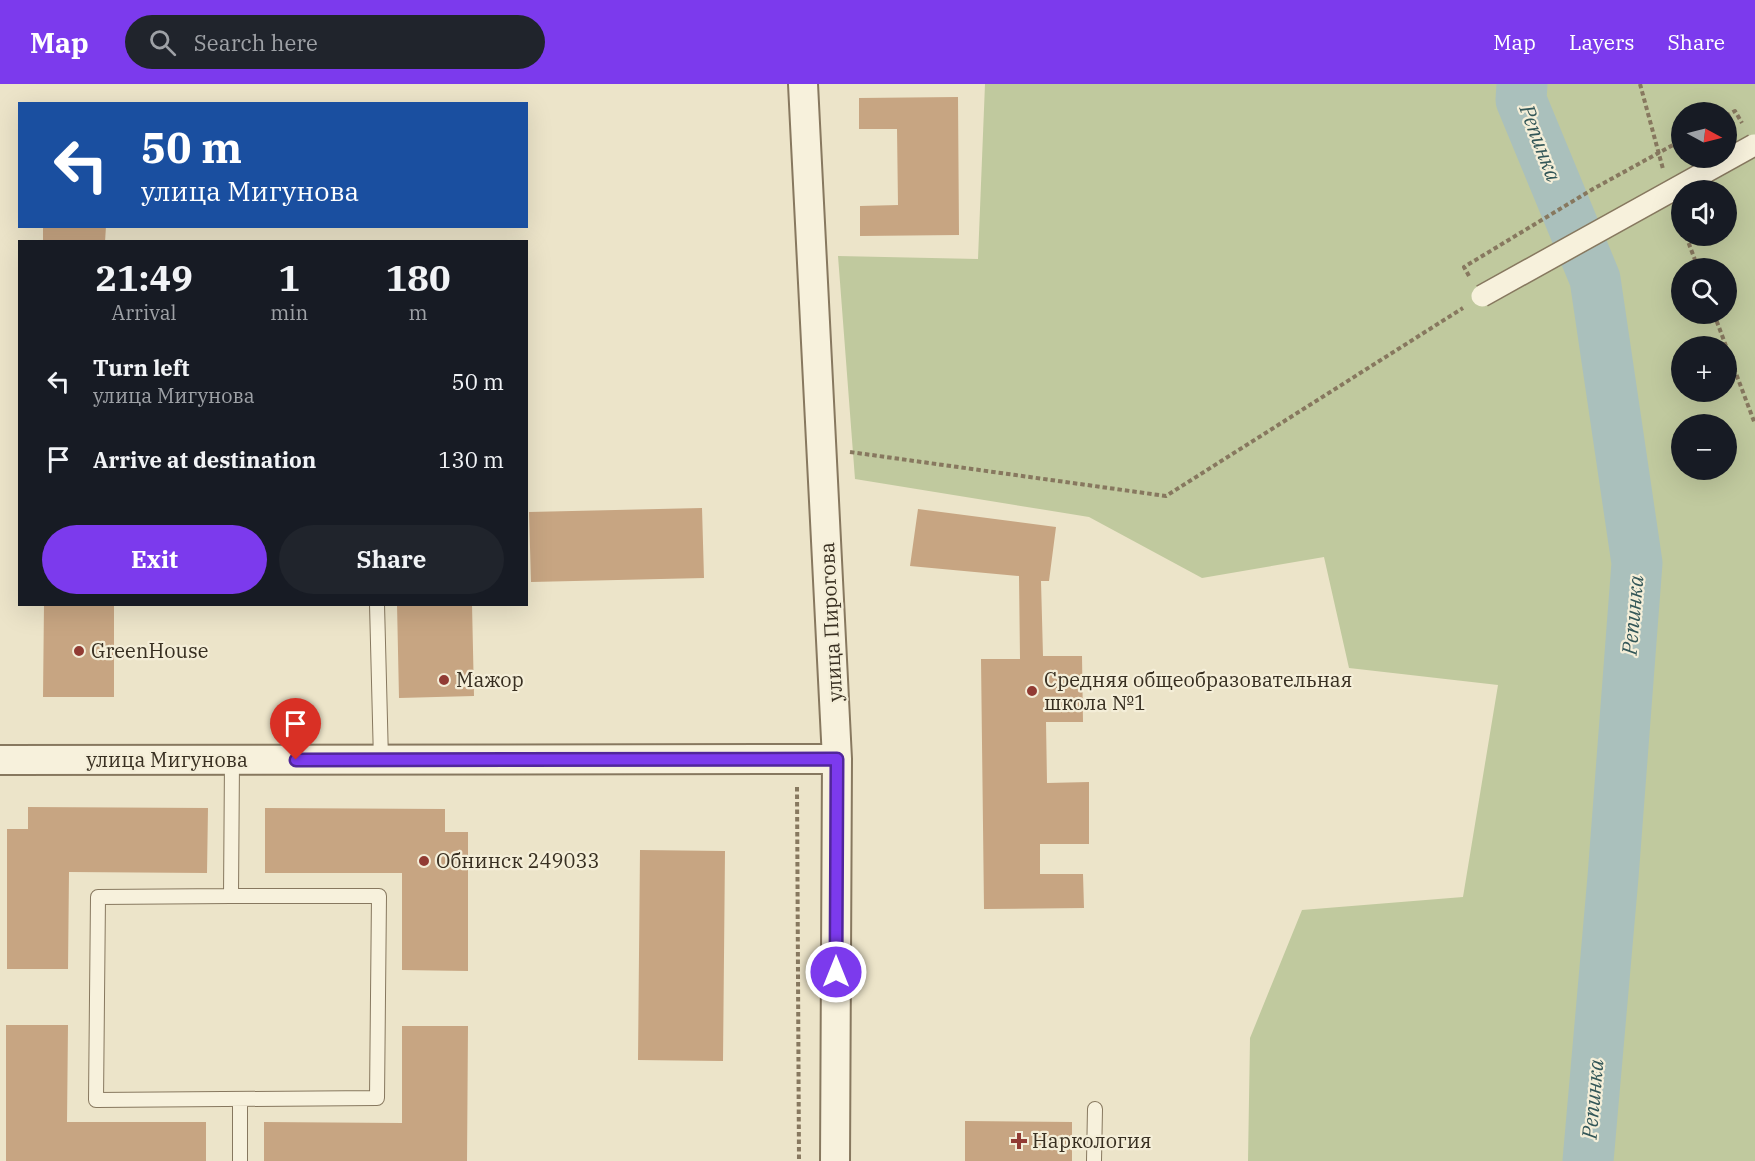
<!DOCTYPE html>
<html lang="en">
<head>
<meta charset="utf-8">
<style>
  :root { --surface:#171b24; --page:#20242c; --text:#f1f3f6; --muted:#9ea1a6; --accent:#7c3aed }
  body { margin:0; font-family:"IBM Plex Serif",serif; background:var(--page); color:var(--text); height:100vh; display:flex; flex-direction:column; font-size:22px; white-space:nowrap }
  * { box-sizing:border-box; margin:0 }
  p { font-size:20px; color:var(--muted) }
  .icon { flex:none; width:33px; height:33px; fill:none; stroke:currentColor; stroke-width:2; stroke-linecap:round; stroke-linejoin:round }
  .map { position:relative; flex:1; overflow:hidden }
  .side { position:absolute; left:18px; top:156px; width:510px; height:366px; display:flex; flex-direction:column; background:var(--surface); border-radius:0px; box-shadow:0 6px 24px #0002 }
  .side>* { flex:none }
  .hud { position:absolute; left:18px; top:18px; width:510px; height:126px; border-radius:0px; box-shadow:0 6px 24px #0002; background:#1a4fa0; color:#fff; overflow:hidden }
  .needle { width:39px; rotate:97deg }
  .fabs { position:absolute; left:1671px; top:18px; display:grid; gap:12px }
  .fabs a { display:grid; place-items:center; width:66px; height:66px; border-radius:50%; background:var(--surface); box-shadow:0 6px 24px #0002; font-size:30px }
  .pin { position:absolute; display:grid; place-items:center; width:51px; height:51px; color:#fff; margin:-62px -26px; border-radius:50% 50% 50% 0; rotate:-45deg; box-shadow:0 0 6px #0007 }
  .pin .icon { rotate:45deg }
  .me { position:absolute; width:66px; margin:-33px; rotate:0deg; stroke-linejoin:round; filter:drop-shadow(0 0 4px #0008) }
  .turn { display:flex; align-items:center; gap:21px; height:126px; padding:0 24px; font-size:27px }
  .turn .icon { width:78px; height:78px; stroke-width:2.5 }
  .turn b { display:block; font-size:42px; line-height:51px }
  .eta { display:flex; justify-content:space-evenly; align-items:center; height:102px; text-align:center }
  .eta b { font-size:36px; font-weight:800; line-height:42px }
  .primary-button { display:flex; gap:12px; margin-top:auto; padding:12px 24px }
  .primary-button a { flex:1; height:69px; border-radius:36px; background:var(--accent); color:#fff; font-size:24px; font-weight:800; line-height:69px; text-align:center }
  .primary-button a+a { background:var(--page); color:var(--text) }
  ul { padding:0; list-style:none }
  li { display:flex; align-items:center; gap:18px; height:78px; padding:0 24px }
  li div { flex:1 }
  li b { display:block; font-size:22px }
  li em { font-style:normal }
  header { display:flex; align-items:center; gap:36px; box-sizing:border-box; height:84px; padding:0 30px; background:var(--accent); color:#fff }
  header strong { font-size:28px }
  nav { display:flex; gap:33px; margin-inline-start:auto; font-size:21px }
  .search { width:420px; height:54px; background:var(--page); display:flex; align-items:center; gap:15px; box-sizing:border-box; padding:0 21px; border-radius:33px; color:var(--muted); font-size:22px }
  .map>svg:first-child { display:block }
</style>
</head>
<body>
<header>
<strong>Map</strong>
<div class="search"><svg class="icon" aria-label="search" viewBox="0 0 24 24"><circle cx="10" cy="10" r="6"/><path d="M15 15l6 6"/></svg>Search here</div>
<nav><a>Map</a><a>Layers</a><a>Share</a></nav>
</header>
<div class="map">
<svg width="1755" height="1077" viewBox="0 0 1755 1077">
  <rect width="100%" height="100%" fill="#ece4c9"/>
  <path fill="#c0c99e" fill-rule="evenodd" d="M985 0H1755V1077H1248L1250 954 1302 826 1463 813 1498 601 1349 584 1324 473 1202 494 1089 433 855 395 838 172 978 175ZM1682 28H1726V74H1682ZM1682 106H1726V152H1682ZM1682 184H1726V230H1682ZM1682 262H1726V308H1682ZM1682 340H1726V386H1682Z"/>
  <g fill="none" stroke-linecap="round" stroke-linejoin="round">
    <path stroke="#aac0bc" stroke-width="51" d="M1522 0 1521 16 1595 195 1637 479 1613 793 1588 1077"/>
  </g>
  <path fill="#c7a582" d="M958 13 959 151 860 152V122L898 121 897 45H859V14Z
    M43 142H106L105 158H43Z
    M702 424 704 494 531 498 529 428Z
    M918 425 1056 443 1049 497H1041L1043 572H1082L1083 638H1046L1047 699 1089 698V760H1040V790H1083L1084 824 984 825 981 575H1020L1019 492 910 482Z
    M44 520H114V613H43Z
    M397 520H472L474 612 399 614Z
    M28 723 208 724 207 789 69 788 68 885H7V745H28Z
    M265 724 445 725V748H468V887L402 886V789H265Z
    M640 766 725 767 723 977 638 976Z
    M6 941H68L67 1038H206V1077H6Z
    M402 942H468L467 1077H264V1038L402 1039Z
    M965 1037 1072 1038V1077H965Z"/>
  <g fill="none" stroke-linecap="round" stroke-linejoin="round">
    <defs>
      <path id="service" d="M377 520 381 676
        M231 812H379L377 1014 96 1016 98 813 231 812 232 676
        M240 1077V1015
        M1094 1077 1095 1025"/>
      <path id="minor" d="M803 0 837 675 835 1077
        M0 676 837 675"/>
    </defs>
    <use href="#service" stroke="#87785f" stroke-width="16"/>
    <use href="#minor" stroke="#87785f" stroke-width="32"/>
    <path stroke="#87785f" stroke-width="4" stroke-dasharray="4.5 3" stroke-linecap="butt" d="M1640 0 1663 85
      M1726 32 1735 27 1742 39
      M1678 129 1682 140
      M1686 152 1698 184
      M1469 192 1464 183 1593 105 1682 56
      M1714 230 1726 262
      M1726 263 1755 340
      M850 368 1166 412 1463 224
      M797 703 799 1077"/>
    <use href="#service" stroke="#f7f1dc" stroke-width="14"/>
    <use href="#minor" stroke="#f7f1dc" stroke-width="28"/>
    <defs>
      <path id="pedestrian-bridge" d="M1482 212 1754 61"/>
    </defs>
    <use href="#pedestrian-bridge" stroke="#87785f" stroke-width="24" stroke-linecap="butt"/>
    <use href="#pedestrian-bridge" stroke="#f7f1dc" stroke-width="21"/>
  </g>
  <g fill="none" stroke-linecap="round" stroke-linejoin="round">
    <defs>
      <path id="route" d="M296 676 837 675 836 888"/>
    </defs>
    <use href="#route" stroke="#51269a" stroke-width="15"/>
    <use href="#route" stroke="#7c3aed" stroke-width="10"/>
  </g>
  <g fill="#913b33" stroke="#f4eed8" stroke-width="2">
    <circle cx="79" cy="567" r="6"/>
    <circle cx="444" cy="596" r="6"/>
    <circle cx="1032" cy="607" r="6"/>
    <circle cx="424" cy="777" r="6"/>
    <path d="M1016 1048h6v6h6v6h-6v6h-6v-6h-6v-6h6z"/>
  </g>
  <g text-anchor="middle" stroke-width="4.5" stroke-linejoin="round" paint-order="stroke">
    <g font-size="20" fill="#382f21" stroke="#f4eed8">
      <text transform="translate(831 538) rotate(-93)" y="7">улица Пирогова</text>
      <text x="167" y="683">улица Мигунова</text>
    </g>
    <g font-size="20" fill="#382f21" stroke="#f4eed8" text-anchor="start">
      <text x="91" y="574">GreenHouse</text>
      <text x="456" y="603">Мажор</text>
      <text x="1044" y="603">Средняя общеобразовательная<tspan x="1044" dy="23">школа №1</tspan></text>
      <text x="436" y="784">Обнинск 249033</text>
      <text x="1032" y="1064">Наркология</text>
    </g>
    <g font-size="21" font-style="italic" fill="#325657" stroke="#f4eed8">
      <text transform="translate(1540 59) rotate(69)" y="7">Репинка</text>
      <text transform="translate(1633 531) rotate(-85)" y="7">Репинка</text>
      <text transform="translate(1593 1015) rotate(-85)" y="7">Репинка</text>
    </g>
  </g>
</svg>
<div class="fabs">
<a><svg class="needle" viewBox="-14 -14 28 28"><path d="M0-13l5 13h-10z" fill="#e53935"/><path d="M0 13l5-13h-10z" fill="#9ea1a6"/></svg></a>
<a><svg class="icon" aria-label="sound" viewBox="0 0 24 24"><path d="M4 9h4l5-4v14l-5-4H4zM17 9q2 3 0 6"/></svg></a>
<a><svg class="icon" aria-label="search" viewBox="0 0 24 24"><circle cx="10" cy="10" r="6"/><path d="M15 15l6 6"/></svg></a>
<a>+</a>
<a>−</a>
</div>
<div class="pin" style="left:296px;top:676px;background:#d93025"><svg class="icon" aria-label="arrive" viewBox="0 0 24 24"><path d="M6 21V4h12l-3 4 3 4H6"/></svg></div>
<svg class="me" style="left:836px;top:888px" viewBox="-20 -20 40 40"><circle r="17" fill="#7c3aed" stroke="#fff" stroke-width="3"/><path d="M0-11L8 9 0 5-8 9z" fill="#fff"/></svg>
<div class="hud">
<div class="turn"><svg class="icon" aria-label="left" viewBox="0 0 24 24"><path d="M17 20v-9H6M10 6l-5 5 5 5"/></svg><div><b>50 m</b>улица Мигунова</div></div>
</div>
<section class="side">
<div class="eta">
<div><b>21:49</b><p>Arrival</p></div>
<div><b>1</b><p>min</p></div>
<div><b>180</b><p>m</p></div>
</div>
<ul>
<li><svg class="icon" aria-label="left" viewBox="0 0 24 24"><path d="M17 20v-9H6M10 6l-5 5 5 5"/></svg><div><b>Turn left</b><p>улица Мигунова</p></div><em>50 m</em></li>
<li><svg class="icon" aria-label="arrive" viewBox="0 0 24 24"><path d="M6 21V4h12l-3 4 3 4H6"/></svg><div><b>Arrive at destination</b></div><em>130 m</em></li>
</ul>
<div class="primary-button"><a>Exit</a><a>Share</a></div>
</section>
</div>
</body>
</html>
